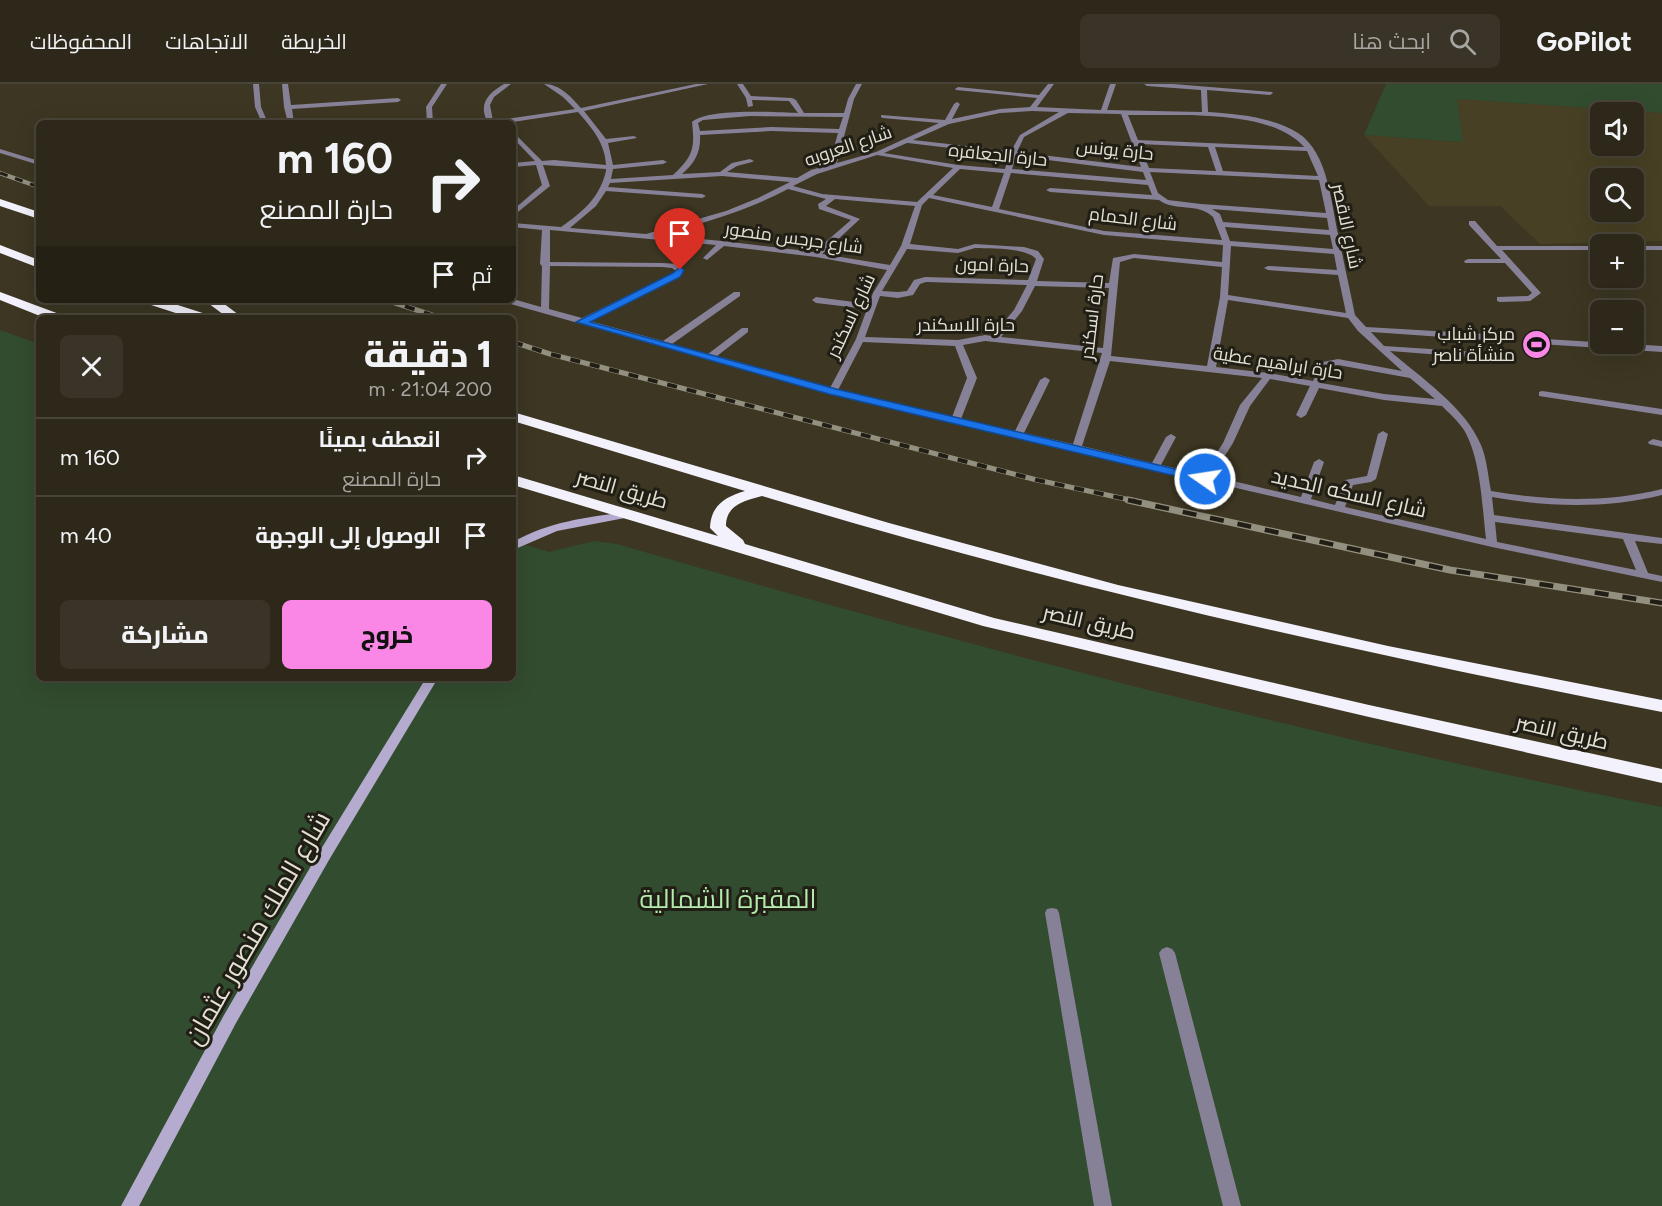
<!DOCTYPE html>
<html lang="ar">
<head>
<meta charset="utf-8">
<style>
  :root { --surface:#2d281a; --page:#393427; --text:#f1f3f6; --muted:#a7a6a2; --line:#484439; --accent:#fa87e6 }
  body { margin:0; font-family:Figtree,Cairo,sans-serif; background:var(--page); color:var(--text); direction:rtl; height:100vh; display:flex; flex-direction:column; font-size:22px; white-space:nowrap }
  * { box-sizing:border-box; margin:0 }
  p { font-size:20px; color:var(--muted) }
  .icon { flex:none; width:33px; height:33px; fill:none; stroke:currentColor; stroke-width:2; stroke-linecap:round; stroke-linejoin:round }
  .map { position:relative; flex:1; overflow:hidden; direction:ltr }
  .details { position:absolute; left:36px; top:231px; width:480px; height:366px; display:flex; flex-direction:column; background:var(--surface); border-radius:9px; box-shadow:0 6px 24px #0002,0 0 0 2px var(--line); direction:rtl }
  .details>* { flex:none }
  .banner { position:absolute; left:36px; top:36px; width:480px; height:183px; border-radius:9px; box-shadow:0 6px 24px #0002,0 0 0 2px var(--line); direction:rtl; background:#2d281a; color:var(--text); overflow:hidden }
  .controls { position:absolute; left:1590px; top:18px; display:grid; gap:12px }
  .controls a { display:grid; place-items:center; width:54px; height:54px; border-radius:9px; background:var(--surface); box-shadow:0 6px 24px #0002,0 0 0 2px var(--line); font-size:30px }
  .pin { position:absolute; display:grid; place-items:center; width:51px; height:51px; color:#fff; margin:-62px -26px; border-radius:50% 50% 50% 0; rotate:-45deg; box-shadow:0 0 6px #0007 }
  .pin .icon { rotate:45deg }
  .me { position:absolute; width:66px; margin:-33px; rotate:283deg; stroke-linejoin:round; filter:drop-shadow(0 0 4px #0008) }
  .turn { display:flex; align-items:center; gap:21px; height:126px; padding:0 24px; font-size:27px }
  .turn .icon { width:78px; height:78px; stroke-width:2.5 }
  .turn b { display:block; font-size:42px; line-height:51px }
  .then { display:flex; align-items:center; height:57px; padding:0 24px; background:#0003; gap:12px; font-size:22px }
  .round { display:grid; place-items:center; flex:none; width:63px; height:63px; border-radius:9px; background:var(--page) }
  .overview { display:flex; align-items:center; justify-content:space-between; height:102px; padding:0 24px }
  h1 { font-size:36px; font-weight:800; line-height:45px }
  .primary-button { display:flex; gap:12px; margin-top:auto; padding:12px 24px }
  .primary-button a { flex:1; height:69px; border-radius:9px; background:var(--accent); color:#111; font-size:24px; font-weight:800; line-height:69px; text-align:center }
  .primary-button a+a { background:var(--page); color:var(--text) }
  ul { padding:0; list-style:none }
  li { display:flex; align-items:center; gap:18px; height:78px; padding:0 24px; border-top:2px solid var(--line) }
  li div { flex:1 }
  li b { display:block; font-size:22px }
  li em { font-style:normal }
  header { display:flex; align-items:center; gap:36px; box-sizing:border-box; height:84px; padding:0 30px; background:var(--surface); border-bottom:2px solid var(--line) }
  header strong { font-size:28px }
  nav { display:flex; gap:33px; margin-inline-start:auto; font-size:21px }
  .search { width:420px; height:54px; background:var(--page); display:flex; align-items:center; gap:15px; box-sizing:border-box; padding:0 21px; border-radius:9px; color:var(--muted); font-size:22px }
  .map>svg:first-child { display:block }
</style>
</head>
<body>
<header>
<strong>GoPilot</strong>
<div class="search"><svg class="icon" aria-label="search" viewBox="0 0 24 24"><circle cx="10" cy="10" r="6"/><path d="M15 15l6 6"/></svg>ابحث هنا</div>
<nav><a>الخريطة</a><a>الاتجاهات</a><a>المحفوظات</a></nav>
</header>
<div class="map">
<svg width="1662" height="1122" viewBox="0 0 1662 1122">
  <rect width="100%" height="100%" fill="#3c3622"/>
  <path fill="#474024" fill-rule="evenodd" d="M1457 15 1662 29V157L1540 160 1500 122H1429L1364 51 1462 58ZM1600 28H1634V62H1600ZM1600 94H1634V128H1600Z"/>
  <path fill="#324c2f" d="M1386 0H1662V29L1457 15 1463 58 1364 51Z
    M0 246 39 260V594H513V457L549 468 594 457 617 460C963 561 1308 652 1662 723V1122H0Z"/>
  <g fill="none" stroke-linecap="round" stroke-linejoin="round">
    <path fill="#878197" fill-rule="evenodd" d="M253 0H259L261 23 268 39H262L255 23Z
      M282 0H288L291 21 398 14 401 16 398 18 292 25 294 39H288L284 23Z
      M441 0H447L432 23 433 39H427L426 23Z
      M504 0H511L494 13 490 21 493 37 575 25 563 13 544 0C560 0 571 13 581 24L696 0H708L584 27 606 55 634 52 637 54 608 59 613 81 663 76 667 78 663 80 613 85 611 95 673 91C693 72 695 65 692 38 707 24 775 28 798 29L789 17 752 16 753 22 748 23 746 14 737 0H743L751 12 792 14 796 16 804 29H844L848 15 856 0H862L854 15 837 79 876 68 939 39 883 34 881 33V31L945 36 954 20 957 18 960 20 952 35 1000 25 1030 23 1037 14 956 6 955 5 958 3 1039 11 1048 0H1054L1037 23 1101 26 1110 0H1116L1107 26 1202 28 1201 6 1147 2 1144 0H1173L1272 8 1273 9 1270 11 1207 6 1208 28C1238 30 1272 33 1298 49 1329 69 1331 121 1339 154 1344 180 1350 206 1355 231L1366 243 1486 250 1490 253 1486 256 1371 248 1384 262 1507 270 1512 273 1507 276 1390 267C1420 293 1466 324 1481 361 1487 375 1488 392 1491 407 1548 417 1605 419 1662 405V411C1605 425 1549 423 1492 413L1494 431 1662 454V460L1635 457 1648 489 1662 492V498L1492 463 833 311 504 218 503 216 513 215 541 223 542 182 540 180 542 146 513 143V139L561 143C583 128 600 113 606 87V85L543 81 550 102 513 132V126L542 101 536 81 513 83V79L535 77 513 54V48L542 77 554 76 606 81C605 59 592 44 578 28L506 39H488C478 21 487 10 504 0ZM1032 27 1059 28 1020 51 1011 67 913 56 949 40 1000 29ZM1068 29 1121 30 1141 83 1017 68 1024 53ZM1128 31C1176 32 1270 24 1304 63L1138 56ZM750 32 843 33 839 45 771 43 700 47 698 39 703 36ZM771 47 838 49 829 81 811 86 797 94 727 88 737 82 752 78 754 77 750 75 732 79 720 88 682 90C695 79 701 68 700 51ZM907 59H908L1009 71 1005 85 958 81 884 69ZM1139 60 1208 63 1216 87 1149 84ZM1215 63 1307 67 1318 92 1223 87ZM877 71 953 84 917 118 822 110 793 102 817 90ZM1016 72 1143 88 1146 96 1012 85ZM960 85 1004 89 992 123 933 111ZM1150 88 1319 96 1326 129 1201 120 1168 116 1158 109ZM1011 89 1148 101 1152 111 1050 104 1046 106 1050 108 1159 116C1174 128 1198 118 1213 133L1222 156 1104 147 999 125ZM722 92 790 98 758 114 726 127 646 150 570 144 596 122 606 107 702 114 706 112 702 110 608 103 610 99ZM788 105 826 115 818 120 819 125 851 136 814 168 722 157 659 151C704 139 747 127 788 105ZM929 114 1104 151 1223 161 1222 178 1134 170 1113 174 1109 199 1037 197 1044 175 1038 167 1024 163 975 160 958 165 910 160 922 121ZM835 115 915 122 901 162 890 181 822 170 860 135 826 122ZM1212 125 1327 134 1329 146 1223 138 1220 130ZM1225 143 1330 151 1333 165 1230 157ZM550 146 716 161 703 174 707 176 724 162 816 173 887 186 873 209 869 220 816 213 812 216 816 219 867 225 856 255 830 304 717 272 748 248V244H742L708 270 672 260 740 212V208H734L663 257 590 237 680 193 684 186 677 180 662 179 550 178ZM1231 162 1334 170 1337 186 1268 182 1264 184 1268 186 1338 191 1346 229 1228 211ZM975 164C991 165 1026 163 1036 175L1028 196 925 193 914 196 907 207 898 208 882 207 907 165 958 169ZM1134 174 1222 183 1220 213 1207 282 1111 272 1120 178ZM550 182 662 183 672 184 676 187 674 189 582 234 549 225ZM926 198 1027 201 1014 226 992 252 985 251 958 256 865 253 880 212 898 214 913 211 920 200ZM1035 202 1109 204 1103 264 1001 253 1022 227ZM1228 216 1348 234 1358 247 1402 287 1338 275 1323 278 1313 297 1268 289 1216 283ZM985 257 1102 269 1073 360 1024 349 1050 296 1045 293 1040 296 1015 347 961 335 977 294 963 261ZM863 258 955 262 967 294 952 333 838 306ZM1110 277 1262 294 1240 321 1223 359 1203 390 1161 381 1176 353 1171 350 1166 353 1152 379 1082 362ZM1338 281 1410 294 1435 315 1384 310 1321 299 1330 282ZM1270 295 1310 302 1296 331 1301 334 1306 331 1319 304 1384 316 1442 322C1449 329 1458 337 1464 346 1481 375 1482 422 1486 455L1345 423 1353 401 1371 398 1376 395 1388 350 1383 347 1378 350 1367 392 1345 396 1335 421 1311 415 1324 378 1319 375 1314 378 1301 413 1212 392 1233 359 1250 322ZM1495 438 1623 455 1636 486 1497 458Z
      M0 65 39 77V81L0 69Z
      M1469 137H1475L1497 162H1600V166H1502L1541 209 1530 217 1500 218 1497 217V213L1528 212 1532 209 1505 179H1465L1464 177 1468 175H1501L1469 141Z
      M1634 162H1662V166H1634Z
      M1528 254 1662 262V268L1525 259V255Z
      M1542 307 1662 325V331L1539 312V308Z
      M1653 355 1662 357V363L1649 360 1648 358Z
      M1052 824 1057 825 1059 829 1112 1122H1094L1045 829 1047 825Z
      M1167 863 1172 865 1175 869 1241 1122H1223L1159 869 1162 865Z"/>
    <path fill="#b4abce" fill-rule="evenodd" d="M626 428 631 431 630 433 557 447 513 466V458C548 438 587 433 626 428Z
      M426 594H438L329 776 236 939 139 1122H121L224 931 318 770Z"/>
    <path fill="#f3f1fb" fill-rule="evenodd" d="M0 115 39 128V135L0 122Z
      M0 161 39 176V184L0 169Z
      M0 208 62 231 63 234H45L0 216Z
      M143 216H162L209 231 210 234H191L145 219Z
      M204 216H219L243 234H228Z
      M513 328 889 439 1118 501 1388 562 1662 616V628C1359 569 1058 502 762 412 744 417 726 421 726 442L743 456 745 460 994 534 1369 621 1662 685V699L1369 633 983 542 513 401V391L718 452 710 444C711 421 725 413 745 407L513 337Z"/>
    <defs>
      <path id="rail-far2" d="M0 89 39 103"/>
      <path id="rail-far1" d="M386 216 441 234
        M513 258 550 270 1037 396 1135 417"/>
      <path id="rail" d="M1128 416 1450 486 1662 519"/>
    </defs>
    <use href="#rail-far2" stroke="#949080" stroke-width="4.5"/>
    <use href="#rail-far1" stroke="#949080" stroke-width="5"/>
    <use href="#rail" stroke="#949080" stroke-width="7"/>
    <use href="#rail-far2" stroke="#201e15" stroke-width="3" stroke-dasharray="8" stroke-linecap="butt"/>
    <use href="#rail-far1" stroke="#201e15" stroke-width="4" stroke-dasharray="10" stroke-linecap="butt"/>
    <use href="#rail" stroke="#201e15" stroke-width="4.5" stroke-dasharray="14" stroke-linecap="butt"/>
  </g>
  <path fill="#1a73e8" stroke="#114b97" stroke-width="1.5" d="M680 183 684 186 680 193 590 238 836 305 1205 392 1211 395 1205 399 829 310 576 238 673 189Z"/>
  <defs>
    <symbol id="stadium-disc" viewBox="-11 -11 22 22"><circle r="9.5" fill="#fa87e6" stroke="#201e15"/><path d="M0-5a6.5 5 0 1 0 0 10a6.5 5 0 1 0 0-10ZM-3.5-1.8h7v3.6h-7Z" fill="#111"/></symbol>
  </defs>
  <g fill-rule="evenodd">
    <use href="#stadium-disc" x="1520" y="244" width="33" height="33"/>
  </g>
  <g text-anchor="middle" stroke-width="6" stroke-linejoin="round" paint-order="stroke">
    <g font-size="18" fill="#e3e0d4" stroke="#201e15">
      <text transform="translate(848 62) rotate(-19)" y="6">شارع العروبه</text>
      <text transform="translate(1115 66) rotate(6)" y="6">حارة يونس</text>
      <text transform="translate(998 71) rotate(6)" y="6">حارة الجعافره</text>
      <text transform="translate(1133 135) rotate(7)" y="6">شارع الحمام</text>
      <text transform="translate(1347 142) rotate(78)" y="6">شارع الاقصر</text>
      <text transform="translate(794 154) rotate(8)" y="6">شارع جرجس منصور</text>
      <text transform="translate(992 181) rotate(2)" y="6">حارة امون</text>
      <text transform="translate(851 232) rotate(-65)" y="6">شارع اسكندر</text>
      <text transform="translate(1092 233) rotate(-83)" y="6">حارة اسكندر</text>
      <text x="966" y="247">حارة الاسكندر</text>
      <text transform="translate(1278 279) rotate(9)" y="6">حارة ابراهيم عطية</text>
    </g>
    <g font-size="18" fill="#e3e0d4" stroke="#201e15" text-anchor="end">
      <text x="1515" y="256">مركز شباب<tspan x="1515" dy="21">منشأة ناصر</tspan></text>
    </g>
    <g font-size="21" fill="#e3e0d4" stroke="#201e15">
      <text transform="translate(622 405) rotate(16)" y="7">طريق النصر</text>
      <text transform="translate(1349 409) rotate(13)" y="7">شارع السكه الحديد</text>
      <text transform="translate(1089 538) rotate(13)" y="7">طريق النصر</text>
      <text transform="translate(1562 648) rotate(13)" y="7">طريق النصر</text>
    </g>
    <g font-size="26" fill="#b2ebac" stroke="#201e15">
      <text x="728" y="824">المقبرة الشمالية</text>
    </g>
    <g font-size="26" fill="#e3e0d4" stroke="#201e15">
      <text transform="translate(257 844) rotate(-60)" y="9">شارع الملك منصور عثمان</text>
    </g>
  </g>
</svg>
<div class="controls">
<a><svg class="icon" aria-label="sound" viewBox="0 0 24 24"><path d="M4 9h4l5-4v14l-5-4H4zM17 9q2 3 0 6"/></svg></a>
<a><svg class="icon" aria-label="search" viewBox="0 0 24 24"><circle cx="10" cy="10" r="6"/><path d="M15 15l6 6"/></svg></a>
<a>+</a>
<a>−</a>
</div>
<div class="pin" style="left:680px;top:186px;background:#d93025"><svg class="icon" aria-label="arrive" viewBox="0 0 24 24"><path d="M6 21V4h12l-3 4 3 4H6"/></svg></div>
<svg class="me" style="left:1205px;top:395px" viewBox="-20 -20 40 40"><circle r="17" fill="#1a73e8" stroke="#fff" stroke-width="3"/><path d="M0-11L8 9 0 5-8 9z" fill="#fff"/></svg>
<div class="banner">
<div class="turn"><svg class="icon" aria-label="right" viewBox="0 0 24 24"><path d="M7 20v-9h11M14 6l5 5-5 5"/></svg><div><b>160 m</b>حارة المصنع</div></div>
<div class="then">ثم<svg class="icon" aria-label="arrive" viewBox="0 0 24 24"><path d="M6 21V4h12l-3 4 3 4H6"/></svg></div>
</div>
<section class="details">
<div class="overview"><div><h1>1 دقيقة</h1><p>200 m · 21:04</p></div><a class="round"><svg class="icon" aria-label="close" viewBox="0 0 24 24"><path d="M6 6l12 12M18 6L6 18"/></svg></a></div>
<ul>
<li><svg class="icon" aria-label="right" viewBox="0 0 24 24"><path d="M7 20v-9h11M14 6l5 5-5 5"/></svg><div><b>انعطف يمينًا</b><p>حارة المصنع</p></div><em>160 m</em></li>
<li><svg class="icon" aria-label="arrive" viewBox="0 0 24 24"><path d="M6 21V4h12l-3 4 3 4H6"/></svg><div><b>الوصول إلى الوجهة</b></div><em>40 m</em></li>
</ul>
<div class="primary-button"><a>خروج</a><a>مشاركة</a></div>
</section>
</div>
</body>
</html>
